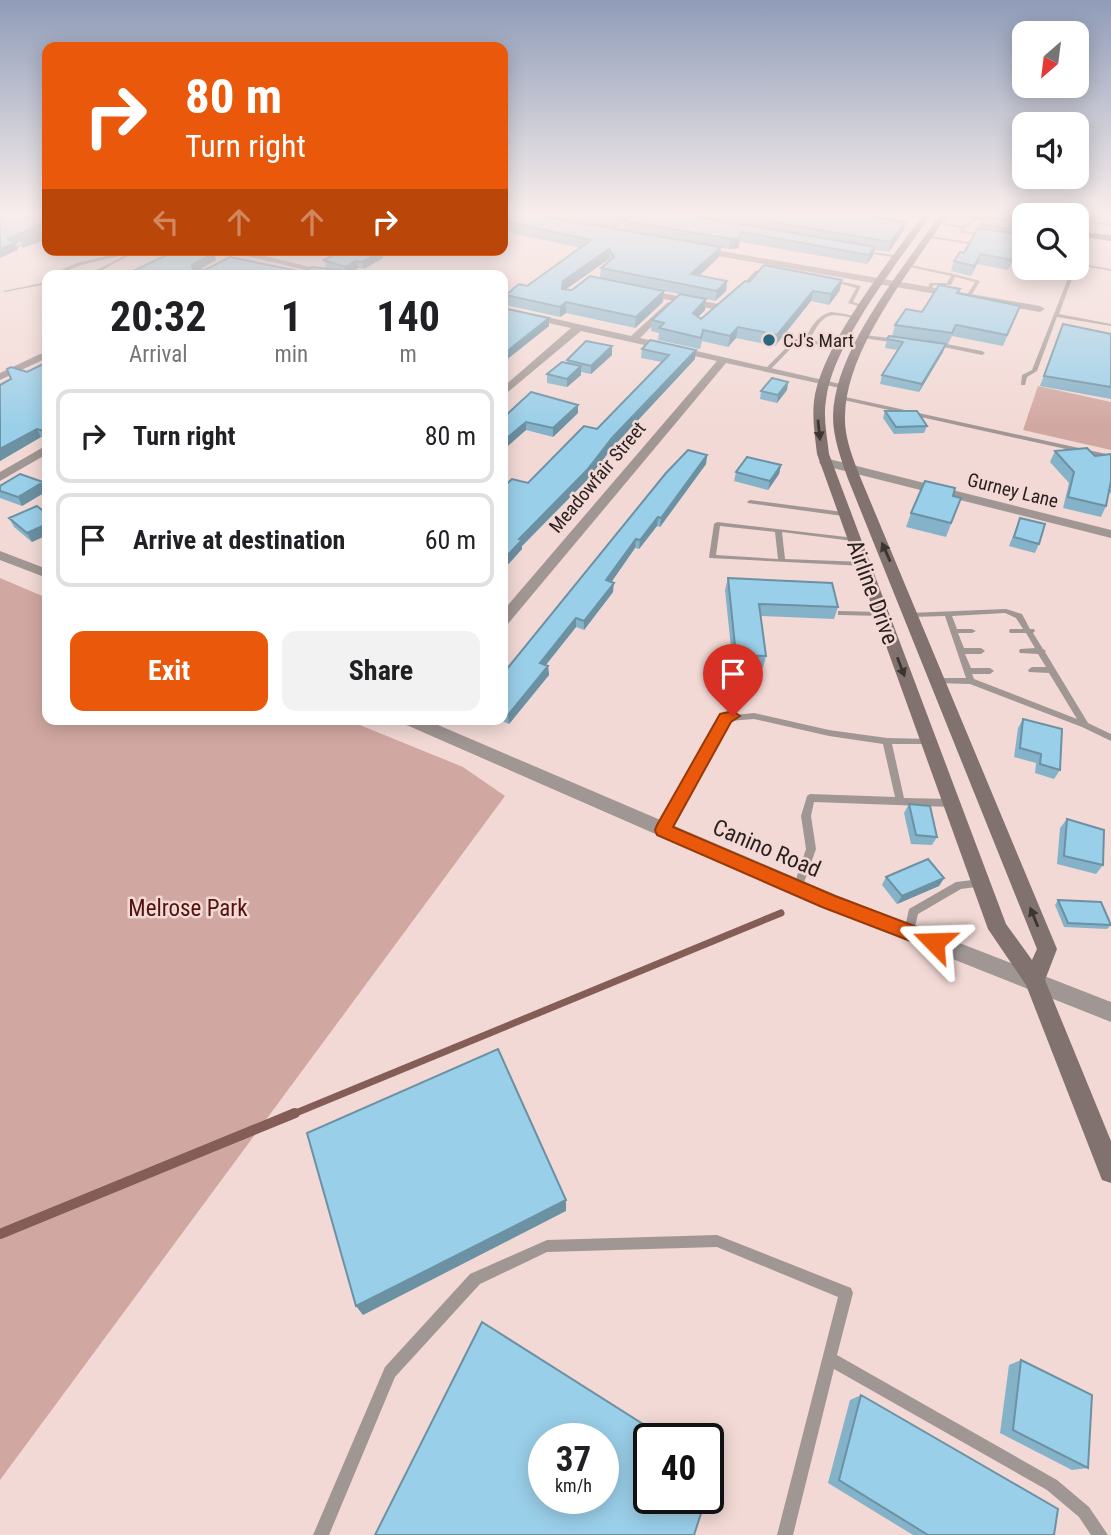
<!DOCTYPE html>
<html lang="en">
<head>
<meta charset="utf-8">
<style>
  :root { --surface:#fff; --page:#f2f2f2; --text:#202124; --muted:#757577; --line:#e0e0e0; --accent:#ea580c }
  body { margin:0; font-family:"Roboto Condensed",sans-serif; background:var(--page); color:var(--text); height:100vh; display:flex; flex-direction:column; font-size:26px; white-space:nowrap }
  * { box-sizing:border-box; margin:0 }
  p { font-size:23px; color:var(--muted) }
  .icon { flex:none; width:38px; height:38px; fill:none; stroke:currentColor; stroke-width:2; stroke-linecap:round; stroke-linejoin:round }
  .map { position:relative; flex:1; overflow:hidden }
  .panel { position:absolute; left:42px; top:270px; width:466px; height:455px; display:flex; flex-direction:column; background:var(--surface); border-radius:14px; box-shadow:0 4px 18px #0003 }
  .panel>* { flex:none }
  .hud { position:absolute; left:42px; top:42px; width:466px; height:214px; border-radius:14px; box-shadow:0 4px 18px #0003; background:#ea580c; color:#fff; overflow:hidden }
  .needle { width:46px; rotate:208deg }
  .controls { position:absolute; left:1012px; top:21px; display:grid; gap:14px }
  .controls a { display:grid; place-items:center; width:77px; height:77px; border-radius:14px; background:var(--surface); box-shadow:0 4px 18px #0003; font-size:35px }
  .speed { position:absolute; left:528px; top:1423px; display:flex; gap:14px; font-size:35px; font-weight:700; text-align:center }
  .speed>* { display:grid; place-content:center; width:91px; height:91px; border-radius:50%; background:var(--surface); box-shadow:0 4px 18px #0003; line-height:1 }
  .speed small { font-size:18px; font-weight:400 }
  .speed .limit { border:4px solid #111; border-radius:10px; background:#fff; color:#111 }
  .pin { position:absolute; display:grid; place-items:center; width:60px; height:60px; color:#fff; margin:-72px -30px; border-radius:50% 50% 50% 0; rotate:-45deg; box-shadow:0 0 7px #0007 }
  .pin .icon { rotate:45deg }
  .me { position:absolute; width:77px; margin:-38px; rotate:292deg; stroke-linejoin:round; filter:drop-shadow(0 0 5px #0008) }
  .turn { display:flex; align-items:center; gap:24px; height:147px; padding:0 28px; font-size:32px }
  .turn .icon { width:91px; height:91px; stroke-width:2.5 }
  .turn b { display:block; font-size:49px; line-height:60px }
  .lanes { display:flex; align-items:center; height:66px; padding:0 28px; background:#0003; justify-content:center; gap:35px; direction:ltr }
  .lanes .off { opacity:.35 }
  .eta { display:flex; justify-content:space-evenly; align-items:center; height:119px; text-align:center }
  .eta b { font-size:42px; font-weight:700; line-height:49px }
  .action { display:flex; gap:14px; margin-top:auto; padding:14px 28px }
  .action a { flex:1; height:80px; border-radius:14px; background:var(--accent); color:#fff; font-size:28px; font-weight:700; line-height:80px; text-align:center }
  .action a+a { background:var(--page); color:var(--text) }
  ul { padding:0; list-style:none }
  li { display:flex; align-items:center; gap:21px; height:94px; margin:0 14px 10px; padding:0 14px; border:4px solid var(--line); border-radius:14px }
  li div { flex:1 }
  li b { display:block; font-size:26px }
  li em { font-style:normal }
  .map>svg:first-child { display:block }
</style>
</head>
<body>
<div class="map">
<svg width="1111" height="1535" viewBox="0 0 1111 1535">
  <rect width="100%" height="100%" fill="#f2d9d5"/>
  <path fill="#d1a8a1" d="M1038 386 1111 402V450L1023 430Z
    M0 578 47 598V719H345L463 767 505 796 0 1480Z"/>
  <g fill="none" stroke-linecap="round" stroke-linejoin="round">
    <path stroke="#845d57" stroke-width="7" d="M291 1115 781 913"/>
    <path stroke="#845d57" stroke-width="10" d="M0 1234 295 1113"/>
    <path fill="#a09694" fill-rule="evenodd" d="M883 212H892L926 218 924 219Z
      M998 212H1002L998 215 996 214Z
      M1025 212H1034L1050 215H1041Z
      M977 216 978 218 966 228 964 231 986 234 987 236 960 233 961 228 936 223 938 222 963 226Z
      M1076 219 1111 224V226L1076 221Z
      M47 233V235L18 248 14 247Z
      M1088 234 1091 235 1078 263 1111 269V271L1076 265V258Z
      M930 236 969 242 971 243 969 244 929 238Z
      M131 250H139L93 275H87L128 254 81 265 56 275H49L77 263Z
      M862 250 898 256 900 257 898 258 860 252Z
      M910 265 954 274 980 281 971 296H969L967 295 975 282 955 277 951 285H934L930 290 928 289 930 283H947L951 276 910 267Z
      M1072 268H1076L1059 314 1111 324V326L1057 317 1037 371 1027 377 1025 385H1021L1022 375 1032 370Z
      M770 270 772 272 758 273 749 283 745 282 755 271Z
      M835 280 861 286 853 302 865 306V308L848 303 856 288 835 282Z
      M47 282V284L5 292 3 291Z
      M831 312 845 314 857 317 855 318C828 313 825 312 811 337L818 342 839 346V348L814 344 809 340 798 341 770 370H766V368L795 339 806 338C811 326 818 315 831 312Z
      M865 335 897 339 900 341 897 343 863 338 862 337Z
      M936 342 982 351 985 353 982 355 934 345 933 344Z
      M841 396 1111 455V459L839 399 838 398Z
      M750 500 843 512 846 514 843 516 748 503 747 502Z
      M717 522 855 538V540L853 541 782 532 785 559 864 562 868 564 864 566 710 558 709 557 714 524ZM720 526 775 532 778 559 716 555Z
      M1006 609 1022 614 1030 629H1034L1035 631 1033 633 1043 649 1046 651 1045 652 1088 723 1111 734V741L1082 727 970 684 936 683 935 681 939 678H966L945 616 912 617 908 615 909 613ZM1005 613 1016 618 1023 629H1010L1009 631 1010 633H1026L1035 648 1020 649 1019 651 1020 653 1038 654 1046 667H1032L1028 670 1029 672 1049 673 1077 719 974 679 972 674H990L994 671 990 668H971L965 654H981L985 651 981 648H964L958 633H972L976 631 972 629H957L952 616Z
      M838 611 881 612 885 614 881 616 841 615H838Z
      M754 713 829 730 887 738 931 739 932 741 931 743 928 744H892L904 798 951 799 954 801 956 803 954 805 951 807 814 802 811 816 816 849 801 891 798 892 795 891 793 888 806 849 801 816 807 796 810 794 895 797 883 744 829 736 754 719 729 721 666 833H660L658 830 660 827 723 716Z
      M981 879 984 880 986 883 984 886 961 889 918 914 913 935 909 936 905 935 904 932 909 909 956 882Z
      M717 1235 851 1288 853 1293 837 1355 1057 1480 1089 1507 1108 1535H1091L1079 1517 1047 1490 834 1369 793 1535H777L838 1297 717 1247 547 1252 480 1284 395 1377 329 1535H313L385 1367 470 1274 547 1240Z"/>
    <path fill="#a09694" fill-rule="evenodd" d="M698 247 1040 306 1045 309 1040 312 695 252Z
      M222 250H239L344 275H326Z
      M642 289 718 304 723 307 718 310 639 294V290Z
      M668 302 673 305 640 338 849 386 844 389 726 363 507 625 502 627V612L717 361 581 331 502 397V388L571 328 502 313V307L631 336Z
      M40 354H47V358L0 380V373Z
      M47 445V454L0 481V472Z
      M825 458 1111 530V538L821 465 819 462Z"/>
    <path fill="#a09694" fill-rule="evenodd" d="M0 551 47 569V578L0 560Z
      M400 719H424L836 895 1111 1002V1022L822 907 402 723Z"/>
    <path fill="#817270" fill-rule="evenodd" d="M925 212H933C900 260 832 344 826 400 823 418 827 436 829 454L1006 924 1032 960 1037 949 848 479C841 459 833 438 833 416 835 347 903 270 940 214L937 212H955L1024 222V227L947 215C911 271 846 348 845 416 844 437 853 459 861 479L1057 949 1045 980 1111 1141V1183L1102 1180 1026 985 988 929 817 454C815 436 812 419 814 401 821 345 891 259 925 212Z
      M1076 231 1111 235V241L1076 236Z"/>
  </g>
  <path fill="#84b2c8" fill-rule="evenodd" d="M502 212H634L614 229 624 231 625 221 638 212H843L905 222 903 231 889 252 875 250 873 256 867 264 740 242 739 248 729 249 721 248 719 257 700 275 727 281 726 291 715 301 706 299 705 310 698 317 701 319 745 281 840 290 829 305 811 301 775 346 736 338 728 347 702 341 700 349 658 340 659 333 651 331 652 320 680 294 664 291 663 302 635 328 566 313 560 317 506 305V295L527 286 581 248 502 231ZM609 259 610 261 601 268 600 278 572 290 566 289Z
    M987 212H995L994 215 987 214Z
    M1002 212H1035L1034 215H1024V219L1001 216Z
    M1016 222 1011 233 1017 234 1024 225V237L1008 270 977 264 971 276 951 271 954 261 964 253 979 228 981 224Z
    M383 258 364 269 358 268 347 275 341 273V275H125L216 260 199 270 303 272 328 269 326 268 324 260Z
    M960 289 959 294 1020 306 1003 346 952 336 948 344 892 336 895 325 922 312Z
    M502 308 549 318V326L505 361 502 360Z
    M1063 324 1111 334V399L1040 386Z
    M887 339 943 352 919 392 880 384 882 375 898 350 885 348Z
    M642 349 695 359 612 448 587 480 522 546V549L502 571V488L528 483 597 429 662 362 641 358Z
    M612 355 591 374 581 372V375L567 387 547 383V374L567 363V360Z
    M47 362V439L41 437 0 461V385Z
    M788 382 787 390 777 403 760 399 761 391Z
    M885 411 927 426 924 433 894 434 883 418Z
    M578 413 553 437 526 430 502 451V419Z
    M1055 451 1095 456 1111 454V493L1109 492 1106 506 1101 517 1063 508 1069 483 1050 462Z
    M707 455 706 464 660 527 657 526 639 549 635 548 611 582 613 592 584 630 576 627 546 665 548 666 549 675 509 724 497 719H502V675Z
    M781 465 779 474 768 490 734 481 736 472Z
    M43 482 47 491 22 506 0 498V486Z
    M953 496 961 498 946 537 906 527 911 513Z
    M47 514V535L32 542 14 527 9 518Z
    M1020 518 1039 544 1035 553 1009 546Z
    M728 578 838 607 834 619 760 616 766 656 763 668 733 667 725 590Z
    M1023 719 1060 770 1054 779 1035 773 1036 763 1014 757 1018 728Z
    M909 804 937 837 932 845 911 844 904 813Z
    M1067 819 1103 865 1096 874 1057 864 1060 828Z
    M886 877 944 878 939 886 897 904 882 885Z
    M1058 900 1111 925 1107 929 1064 927 1055 905Z
    M1021 1360 1088 1468 1072 1470 1000 1433 1009 1365Z
    M861 1395 1054 1535H913L828 1483 850 1400Z"/>
  <path fill="#6c91a3" d="M624 212H634V215L613 229 614 219Z
    M905 222 903 231 889 252 891 242Z
    M43 223 46 231H47V239L23 248 21 242 16 244 18 250 0 258V249L8 239Z
    M1024 234V237L1008 270 1012 260Z
    M740 238 739 248 729 249 730 239Z
    M721 247 719 257 690 284 691 274Z
    M875 247 873 256 867 264 869 255Z
    M609 249V259L562 292 563 281Z
    M382 251 383 258 364 269 362 262Z
    M214 253 216 260 194 273 192 265Z
    M981 254 977 264 971 276 974 266Z
    M356 261 358 268 346 275 345 267Z
    M340 270 341 275H332Z
    M842 280 840 290 829 305 831 294Z
    M727 281 726 291 715 301 717 291Z
    M664 291 663 302 635 328 636 317Z
    M813 291 811 301 775 346 777 335Z
    M706 299 705 310 691 324 693 313Z
    M566 302V313L560 317V307Z
    M549 318V326L505 361V353Z
    M738 327 736 338 728 347 730 336Z
    M946 344 943 352 919 392 922 384Z
    M612 346V355L591 374V366Z
    M696 350 695 359 612 448 587 480 522 546V549L502 571V561L519 539Z
    M581 366V375L567 387V379Z
    M788 382 787 390 777 403 778 395Z
    M578 405V413L553 437V428Z
    M526 422V430L502 451V442Z
    M37 429 41 437 0 461V449Z
    M707 455 706 464 660 527 661 518Z
    M781 465 779 474 768 490 770 481Z
    M43 482 47 491 22 506 18 497Z
    M658 517 657 526 639 549 640 540Z
    M47 524V535L32 542 27 533Z
    M636 539 635 548 606 590V580Z
    M614 583 613 592 584 630V621Z
    M576 618V627L540 672V663Z
    M548 666 549 675 509 724 508 715Z
    M944 878 939 886 897 904 902 896Z
    M566 1200V1211L363 1315 356 1306Z"/>
  <path fill="#9acfe9" stroke="#6c91a3" stroke-width="2" fill-rule="evenodd" d="M0 212 47 222V231L20 241 45 230 47 226 43 223 8 239 15 243 0 249Z
    M502 212H517L721 247 691 274 727 281 717 291 601 268 614 257 609 249 563 281 562 289 572 290 590 276 664 291 636 317 566 302 560 307 506 295 519 284 527 286 591 240 502 221Z
    M569 212H624L614 219Z
    M638 212H670L875 247 869 255 741 232 740 238 730 239 625 221Z
    M713 212H843L905 222 891 242Z
    M1028 212H1034L1033 215H1029Z
    M984 217 1016 222 1012 230 981 224Z
    M1024 225V234L1012 260 981 254 974 266 954 261 960 252 964 253 978 228 1017 234Z
    M177 250H203L214 253 192 265 193 270H205L230 257 303 272 312 267 340 270 332 275H125Z
    M343 250H380L382 251 362 262 356 261 345 267 324 260Z
    M764 265 842 280 831 294 813 291 777 335 738 327 730 336 703 330 701 338 659 328 664 323 652 320 680 294 706 299 693 313 701 319 745 281 749 282Z
    M939 285 960 289 957 293 1020 306 1007 335 956 325 952 333 895 325 906 309 922 312Z
    M502 308 549 318 505 353 502 352Z
    M1063 324 1111 334V387L1044 376Z
    M889 336 946 344 922 384 882 375 903 342 887 339Z
    M650 340 696 350 612 438 587 470 519 539 522 540 502 561V488L512 479 528 483 584 426 597 429 669 355 642 349Z
    M586 341 612 346 591 366 567 360Z
    M47 362V432L37 429 0 449V385L11 379 7 369 11 367 27 372Z
    M562 362 581 366 567 379 547 374Z
    M772 378 788 382 778 395 761 391Z
    M531 392 578 405 553 428 526 422 502 442V419Z
    M885 411H917L927 426 896 427Z
    M1087 448 1095 456 1111 454V481L1106 506 1068 497 1074 472 1055 451Z
    M688 450 707 455 661 518 658 517 640 540 636 539 606 580 614 583 584 621 576 618 540 663 548 666 508 715 502 712V675L666 473Z
    M747 457 781 465 770 481 736 472Z
    M20 474 43 482 18 497 0 491V486Z
    M925 481 955 488 953 496 961 498 951 523 911 513Z
    M37 506 47 514V524L27 533 9 518Z
    M1020 518 1045 524 1039 544 1014 537Z
    M728 578 832 583 838 607 759 604 766 656 736 655Z
    M1023 719 1062 729 1060 770 1040 764 1041 754 1020 748Z
    M909 804 930 806 937 837 916 835Z
    M1067 819 1104 830 1103 865 1064 856Z
    M928 859 944 878 902 896 886 877Z
    M1058 900 1101 902 1111 925 1068 923Z
    M498 1049 566 1200 356 1306 307 1133Z
    M482 1322 665 1438H649V1498H706L694 1535H375ZM544 1438H604V1498H544Z
    M1021 1360 1092 1395 1088 1468 1013 1430Z
    M861 1395 1058 1509 1054 1535H928L839 1480Z
    M709 1466 715 1470 709 1489Z"/>
  <defs><path id="oneway-solid" d="M-6-.8H1V-3.2L6.5 0L1 3.2V.8H-6Z" transform="scale(1.75)"/></defs>
  <g fill="#3e3432">
    <use href="#oneway-solid" transform="translate(819 430) rotate(84)"/>
    <use href="#oneway-solid" transform="translate(886 552) rotate(-114)"/>
    <use href="#oneway-solid" transform="translate(901 667) rotate(69)"/>
    <use href="#oneway-solid" transform="translate(1034 917) rotate(-112)"/>
  </g>
  <linearGradient id="sky" x2="0" y2="1"><stop stop-color="#8f9cb8"/><stop offset="0.5" stop-color="#f9eeec"/><stop offset="1" stop-color="#f9eeec" stop-opacity="0"/></linearGradient>
  <rect width="1111" height="427" fill="url(#sky)"/>
  <path fill="#ea580c" stroke="#983908" stroke-width="2" d="M733 711 740 716 731 722 673 827 835 896 941 936 944 942 941 948 934 950 822 907 657 835 655 830 657 825 720 714Z"/>
  <circle fill="#2d667f" stroke="#f2d9d5" stroke-width="2.5" cx="769" cy="340" r="7"/>
  <g text-anchor="middle" stroke-width="5" stroke-linejoin="round" paint-order="stroke">
    <g font-size="19" fill="#281f1e" stroke="#f2d9d5" text-anchor="start">
      <text x="783" y="347">CJ's Mart</text>
    </g>
    <g font-size="19" fill="#281f1e" stroke="#f2d9d5">
      <text transform="translate(597 477) rotate(-50)" y="7">Meadowfair Street</text>
      <text transform="translate(1013 490) rotate(14)" y="7">Gurney Lane</text>
    </g>
    <g font-size="23" fill="#281f1e" stroke="#f2d9d5">
      <text transform="translate(873 592) rotate(70)" y="8">Airline Drive</text>
      <text transform="translate(767 848) rotate(23)" y="8">Canino Road</text>
    </g>
    <g font-size="23" fill="#52120e" stroke="#f2d9d5">
      <text x="188" y="916">Melrose Park</text>
    </g>
  </g>
</svg>
<div class="controls">
<a><svg class="needle" viewBox="-14 -14 28 28"><path d="M0-13l5 13h-10z" fill="#e53935"/><path d="M0 13l5-13h-10z" fill="#757577"/></svg></a>
<a><svg class="icon" aria-label="sound" viewBox="0 0 24 24"><path d="M4 9h4l5-4v14l-5-4H4zM17 9q2 3 0 6"/></svg></a>
<a><svg class="icon" aria-label="search" viewBox="0 0 24 24"><circle cx="10" cy="10" r="6"/><path d="M15 15l6 6"/></svg></a>
</div>
<div class="speed"><div>37<small>km/h</small></div><div class="limit">40</div></div>
<div class="pin" style="left:733px;top:716px;background:#d93025"><svg class="icon" aria-label="arrive" viewBox="0 0 24 24"><path d="M6 21V4h12l-3 4 3 4H6"/></svg></div>
<svg class="me" style="left:934px;top:942px" viewBox="-20 -20 40 40"><path d="M0-17L14 15 0 8-14 15z" fill="#ea580c" stroke="#fff" stroke-width="4"/></svg>
<div class="hud">
<div class="turn"><svg class="icon" aria-label="right" viewBox="0 0 24 24"><path d="M7 20v-9h11M14 6l5 5-5 5"/></svg><div><b>80 m</b>Turn right</div></div>
<div class="lanes"><svg class="icon off" aria-label="left" viewBox="0 0 24 24"><path d="M17 20v-9H6M10 6l-5 5 5 5"/></svg><svg class="icon off" aria-label="ahead" viewBox="0 0 24 24"><path d="M12 20V5M6 11l6-6 6 6"/></svg><svg class="icon off" aria-label="ahead" viewBox="0 0 24 24"><path d="M12 20V5M6 11l6-6 6 6"/></svg><svg class="icon" aria-label="right" viewBox="0 0 24 24"><path d="M7 20v-9h11M14 6l5 5-5 5"/></svg></div>
</div>
<section class="panel">
<div class="eta">
<div><b>20:32</b><p>Arrival</p></div>
<div><b>1</b><p>min</p></div>
<div><b>140</b><p>m</p></div>
</div>
<ul>
<li><svg class="icon" aria-label="right" viewBox="0 0 24 24"><path d="M7 20v-9h11M14 6l5 5-5 5"/></svg><div><b>Turn right</b></div><em>80 m</em></li>
<li><svg class="icon" aria-label="arrive" viewBox="0 0 24 24"><path d="M6 21V4h12l-3 4 3 4H6"/></svg><div><b>Arrive at destination</b></div><em>60 m</em></li>
</ul>
<div class="action"><a>Exit</a><a>Share</a></div>
</section>
</div>
</body>
</html>
